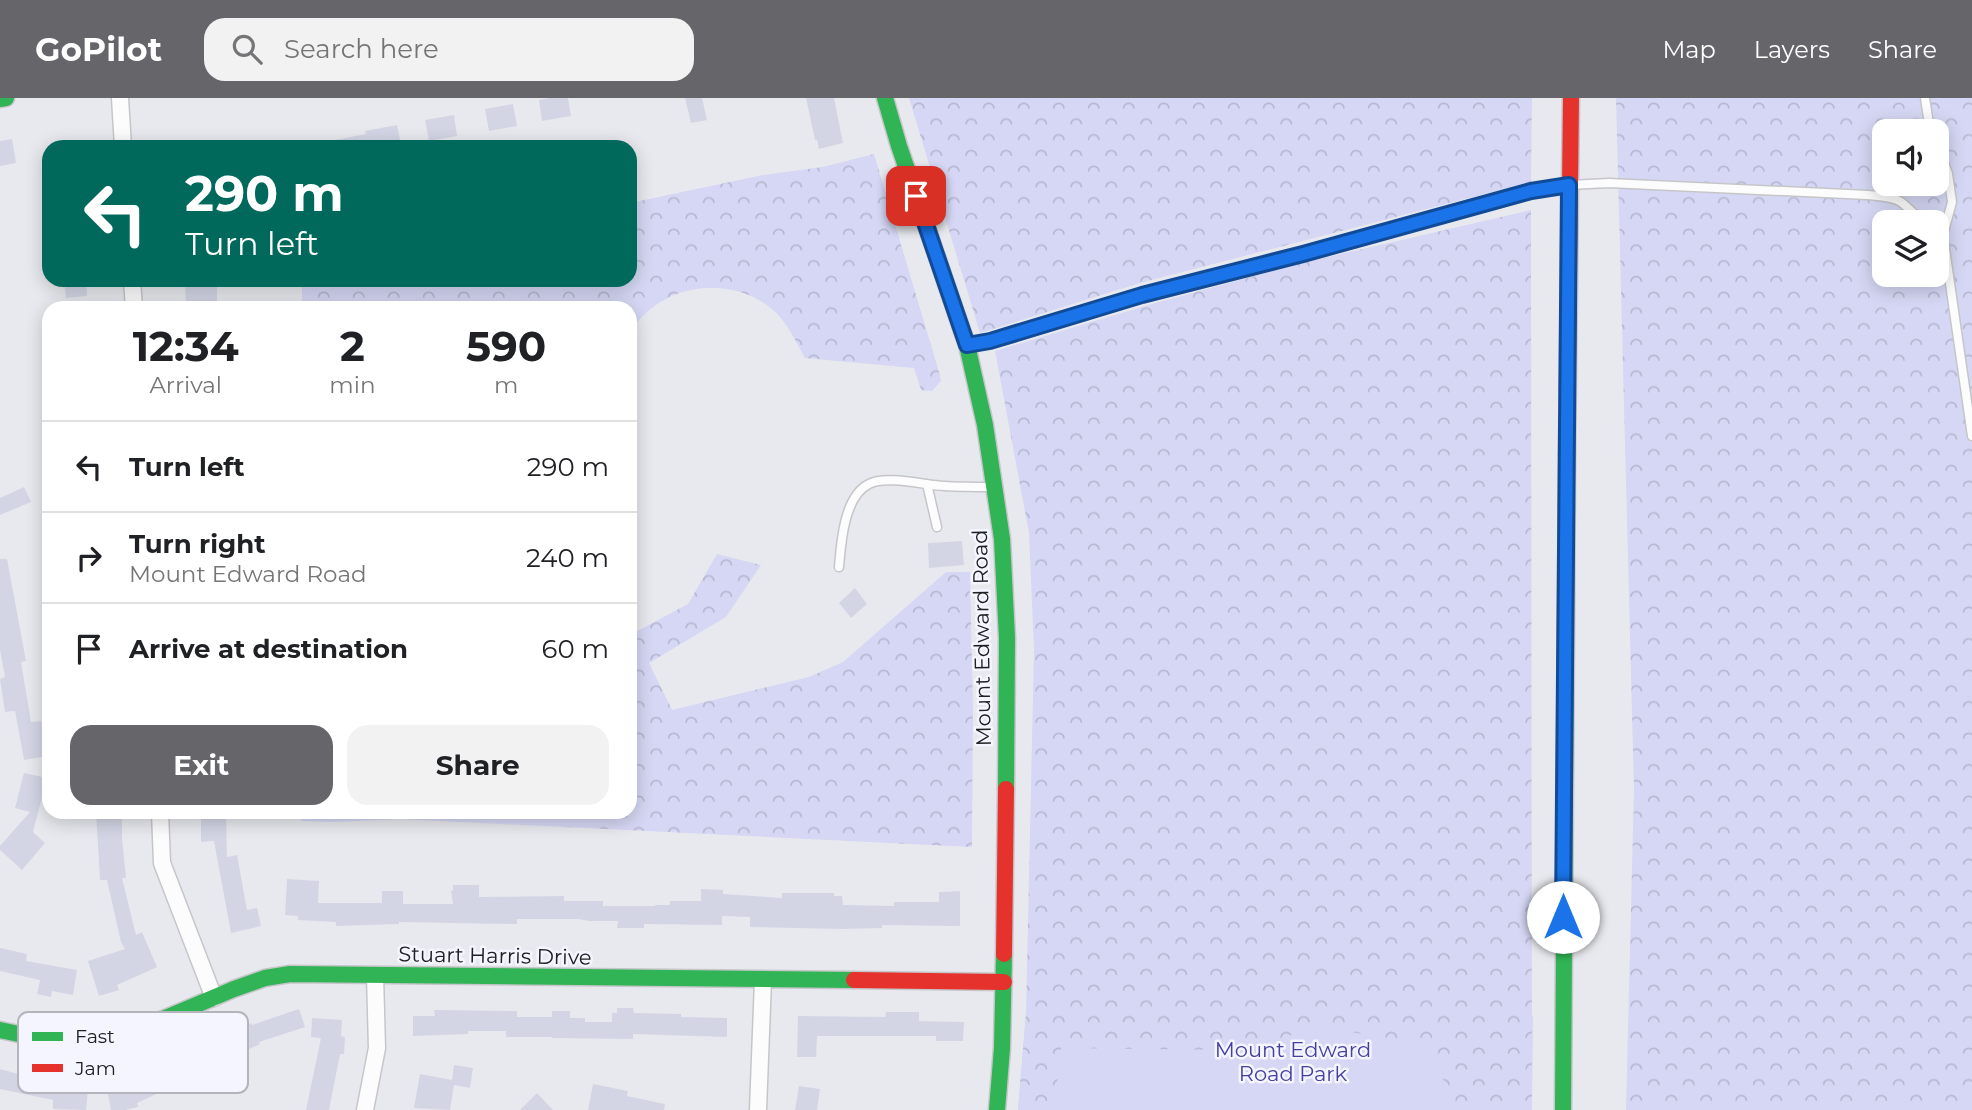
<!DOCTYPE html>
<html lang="en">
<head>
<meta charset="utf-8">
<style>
  :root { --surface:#fff; --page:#f2f2f2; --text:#202124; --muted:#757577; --line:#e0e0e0; --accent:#66666a }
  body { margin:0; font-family:Montserrat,sans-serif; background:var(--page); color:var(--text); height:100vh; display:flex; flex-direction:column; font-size:26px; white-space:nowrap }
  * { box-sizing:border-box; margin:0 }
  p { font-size:23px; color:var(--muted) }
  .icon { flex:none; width:38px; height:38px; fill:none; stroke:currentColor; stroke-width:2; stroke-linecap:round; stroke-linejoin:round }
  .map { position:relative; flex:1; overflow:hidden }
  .drawer { position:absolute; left:42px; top:203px; width:595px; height:518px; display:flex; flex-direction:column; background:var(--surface); border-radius:21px; box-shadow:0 4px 18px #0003 }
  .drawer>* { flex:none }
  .banner { position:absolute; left:42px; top:42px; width:595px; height:147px; border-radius:21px; box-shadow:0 4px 18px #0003; background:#00695c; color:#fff; overflow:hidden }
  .fabs { position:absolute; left:1872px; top:21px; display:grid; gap:14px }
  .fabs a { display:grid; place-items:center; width:77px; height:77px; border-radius:14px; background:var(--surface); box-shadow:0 4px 18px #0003; font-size:35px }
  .pin { position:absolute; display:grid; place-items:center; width:60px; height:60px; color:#fff; margin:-30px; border-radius:14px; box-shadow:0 4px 10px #0006 }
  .me { position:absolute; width:77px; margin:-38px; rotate:0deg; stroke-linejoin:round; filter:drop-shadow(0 0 5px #0008) }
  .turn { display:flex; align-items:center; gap:24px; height:147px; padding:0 28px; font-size:32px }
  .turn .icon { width:91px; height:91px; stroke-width:2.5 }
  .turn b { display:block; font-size:49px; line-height:60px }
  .eta { display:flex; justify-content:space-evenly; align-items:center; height:119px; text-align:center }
  .eta b { font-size:42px; font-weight:700; line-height:49px }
  .cta { display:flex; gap:14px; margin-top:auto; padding:14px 28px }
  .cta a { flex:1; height:80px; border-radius:21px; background:var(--accent); color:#fff; font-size:28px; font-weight:700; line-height:80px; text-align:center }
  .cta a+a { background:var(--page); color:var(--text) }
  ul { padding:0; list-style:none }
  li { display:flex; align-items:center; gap:21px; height:91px; padding:0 28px; border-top:2px solid var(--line) }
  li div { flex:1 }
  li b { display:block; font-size:26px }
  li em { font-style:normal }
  header { display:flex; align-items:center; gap:42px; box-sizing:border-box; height:98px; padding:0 35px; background:var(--accent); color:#fff }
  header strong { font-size:33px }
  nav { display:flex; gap:38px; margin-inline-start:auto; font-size:24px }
  .search { width:490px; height:63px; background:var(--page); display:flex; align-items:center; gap:18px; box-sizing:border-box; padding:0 24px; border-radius:21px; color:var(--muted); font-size:26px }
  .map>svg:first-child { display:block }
</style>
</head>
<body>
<header>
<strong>GoPilot</strong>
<div class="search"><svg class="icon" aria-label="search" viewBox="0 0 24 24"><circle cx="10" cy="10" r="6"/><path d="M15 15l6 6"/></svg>Search here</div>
<nav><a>Map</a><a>Layers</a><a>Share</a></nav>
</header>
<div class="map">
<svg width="1972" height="1012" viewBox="0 0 1972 1012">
  <defs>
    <pattern id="forest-crowns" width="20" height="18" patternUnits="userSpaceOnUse" patternTransform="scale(1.75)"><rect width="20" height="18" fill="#d5d7f4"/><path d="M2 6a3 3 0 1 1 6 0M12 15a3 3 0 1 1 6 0" fill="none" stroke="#b7b8d1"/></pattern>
  </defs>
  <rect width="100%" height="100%" fill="#e8e9ee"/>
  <path fill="#d5d7f4" d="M1026 915 1533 918 1532 1012H1018Z"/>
  <path fill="url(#forest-crowns)" fill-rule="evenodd" d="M909 0H1532L1531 84 1140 185 980 235Z
    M1616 0H1972V1012H1626L1634 691ZM1885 33H1937V86H1885ZM1885 124H1937V177H1885Z
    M874 56 939 274 941 283 932 293 921 292 914 270 805 260C795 242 787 224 772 211 728 175 659 186 630 235V210H302V182H630V105L763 77 823 69Z
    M1531 112 1532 1012H1456L1454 999 1420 945 1319 929 1238 952 1061 950 1054 1012H1018L1026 915 1034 552 1029 435 995 253 1148 207 1302 165Z
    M717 456 761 467 726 519 649 565 672 612 809 579 843 564 946 474H970L973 608 972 749 400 721 334 724 301 723 302 714H630V537L688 506Z"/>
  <path fill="#d3d5e5" d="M550 0H568L571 18 542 23 539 2Z
    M685 0H702L707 22 691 25Z
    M806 0H834L843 45 819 51 817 42H815Z
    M513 6 517 28 489 33 485 11Z
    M454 17 457 38 429 43 425 22Z
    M397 27 401 47 392 49H335V42L366 36 365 33Z
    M12 41 16 65 0 68V43Z
    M64 182H86L87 198 66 200Z
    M185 182H207V187H217V203H207V206L186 207Z
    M24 389 31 404 0 417V400Z
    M962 443 964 467 929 470 928 445Z
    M0 461H7L26 563 21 564 31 624 41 623 47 658 24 662 15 613 5 614 0 581 5 579 0 552Z
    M855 490 867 506 851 520 839 505Z
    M24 675 47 680 33 734 45 745 22 772 0 752V748L30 714 15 710Z
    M96 714H122V740L126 780H122L136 837 142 834 157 869 117 887 119 892 99 898 88 863 125 851 121 844 107 782H100Z
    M201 714H226L227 759 237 757 247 812 257 810 261 828 231 835 214 743 201 744Z
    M287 781 319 783 318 805H382V793H403V806H453L451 793H453V787H479V799L564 798V803H603V808H655V807H670V803H701V791L723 792V796L782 800V795H834V798H842L843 807 894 808V804H939V794L960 793V828L882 827V830L841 831 750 829V819L722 818V827L644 826V830H617L618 823H589L579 821H517V826L399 824V826L336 828V824L298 822V818L285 817Z
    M0 850 27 856 26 863 77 872 73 897 52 893 51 899 37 896 40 882 0 873Z
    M617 910H633L634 915 681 916V919L727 920V939L633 936V941L552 940V939H506V933H468V936L413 938V918H435L434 912 517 913V919H552V913H570V920H585V924H612V915H617Z
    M299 911 305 929 259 944 260 946 230 960 175 980 178 986 137 1005 138 1009 125 1012H111L107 991 148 982 145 974 168 964 221 945 219 939 251 925 252 927Z
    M886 914H919V923L964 924 963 943H936V938H817L816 959H797L798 918 885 919Z
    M312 920 342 922 341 938 345 939 344 956H340L329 1012H306L321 940 311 939Z
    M454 967 473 970 470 990 454 987 450 1012 414 1010 420 976 452 982Z
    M0 971 18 976 19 973 45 978 43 989 88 992 86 1012 53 1011V1002L0 991Z
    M593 986 628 993 627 998 665 1006 664 1012H588Z
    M799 988 820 991 817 1012H795Z
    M537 995 553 1012H520Z"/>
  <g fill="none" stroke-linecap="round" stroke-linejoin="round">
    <defs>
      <path id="lane" d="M1925 0 1929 26 1932 33
        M1937 46 1948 76 1952 104 1943 137 1972 338
        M971 247 990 243 1142 197 1303 156 1531 93 1569 87 1609 85 1868 97C1878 98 1892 98 1901 104 1912 112 1913 118 1928 124
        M927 386 937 429
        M839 469C841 445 844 398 869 386 885 377 925 387 944 388 960 389 976 389 992 389"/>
      <path id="street" d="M120 0 123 49
        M132 182 134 210
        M160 714 162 765 214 900
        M365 1012 377 950 375 877
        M758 1012 763 882"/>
      <path id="fast" d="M885 0 899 48 967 247 985 327 1002 441 1007 540 1006 691
        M0 1 6 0
        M0 932C37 940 73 949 111 943L234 891 265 880 290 876 854 882
        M997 1012 1002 950 1004 856
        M1563 1012 1567 356"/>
      <path id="jam" d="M1567 356 1571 0
        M1004 856 1006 691
        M854 882 1004 884"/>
    </defs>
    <use href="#lane" stroke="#c6c6ca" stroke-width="11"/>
    <use href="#street" stroke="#c6c6ca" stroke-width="19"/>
    <use href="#fast" stroke="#c6c6ca" stroke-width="19"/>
    <use href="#jam" stroke="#c6c6ca" stroke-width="19"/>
    <use href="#lane" stroke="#fcfcfc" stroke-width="8"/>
    <use href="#street" stroke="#fcfcfc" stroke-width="16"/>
    <use href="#fast" stroke="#30b455" stroke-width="16"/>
    <use href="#jam" stroke="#e5322d" stroke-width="16"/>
  </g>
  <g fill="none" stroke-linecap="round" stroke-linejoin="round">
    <defs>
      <path id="route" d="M916 98 967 247 990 243 1142 197 1303 156 1531 93 1569 87 1563 819"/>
    </defs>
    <use href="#route" stroke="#114b97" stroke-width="18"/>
    <use href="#route" stroke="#1a73e8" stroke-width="12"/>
  </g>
  <g text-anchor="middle" stroke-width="5" stroke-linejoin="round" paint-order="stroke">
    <g font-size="21" fill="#202023" stroke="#f4f5fe">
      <text transform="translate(982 540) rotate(-91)" y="7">Mount Edward Road</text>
      <text transform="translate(495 858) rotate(1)" y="7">Stuart Harris Drive</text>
    </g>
    <g font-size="21" fill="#4740a3" stroke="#f4f5fe">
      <text x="1293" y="959">Mount Edward<tspan x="1293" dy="24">Road Park</tspan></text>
    </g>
  </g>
  <rect x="18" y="914" width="230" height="81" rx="10" fill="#f4f5fe" stroke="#b4b5bc" stroke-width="2"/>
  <rect x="32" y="934" width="31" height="9" fill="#30b455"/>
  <rect x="32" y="966" width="31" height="8" fill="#e5322d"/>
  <g font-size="19" fill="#202023">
    <text x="75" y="945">Fast</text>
    <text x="75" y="977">Jam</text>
  </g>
</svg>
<div class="fabs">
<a><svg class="icon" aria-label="sound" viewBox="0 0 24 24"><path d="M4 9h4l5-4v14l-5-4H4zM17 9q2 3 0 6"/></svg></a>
<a><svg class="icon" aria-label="layers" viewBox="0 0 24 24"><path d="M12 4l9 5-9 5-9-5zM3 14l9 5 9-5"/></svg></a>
</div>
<div class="pin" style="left:916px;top:98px;background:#d93025"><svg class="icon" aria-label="arrive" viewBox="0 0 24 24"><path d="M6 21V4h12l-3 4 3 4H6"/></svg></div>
<svg class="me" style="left:1563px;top:819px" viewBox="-20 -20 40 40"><circle r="19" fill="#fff"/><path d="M0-13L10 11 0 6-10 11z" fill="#1a73e8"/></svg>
<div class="banner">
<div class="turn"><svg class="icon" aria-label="left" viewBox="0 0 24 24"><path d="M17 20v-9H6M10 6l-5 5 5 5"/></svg><div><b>290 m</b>Turn left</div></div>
</div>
<section class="drawer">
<div class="eta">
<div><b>12:34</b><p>Arrival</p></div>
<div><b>2</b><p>min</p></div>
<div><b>590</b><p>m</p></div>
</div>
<ul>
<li><svg class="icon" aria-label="left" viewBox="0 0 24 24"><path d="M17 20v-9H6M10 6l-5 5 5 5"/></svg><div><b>Turn left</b></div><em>290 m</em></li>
<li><svg class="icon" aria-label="right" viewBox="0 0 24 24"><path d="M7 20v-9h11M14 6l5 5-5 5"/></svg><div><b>Turn right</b><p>Mount Edward Road</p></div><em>240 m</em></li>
<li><svg class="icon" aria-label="arrive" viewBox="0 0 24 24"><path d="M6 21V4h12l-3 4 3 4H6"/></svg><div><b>Arrive at destination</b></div><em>60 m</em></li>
</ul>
<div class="cta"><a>Exit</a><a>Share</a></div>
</section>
</div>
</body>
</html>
